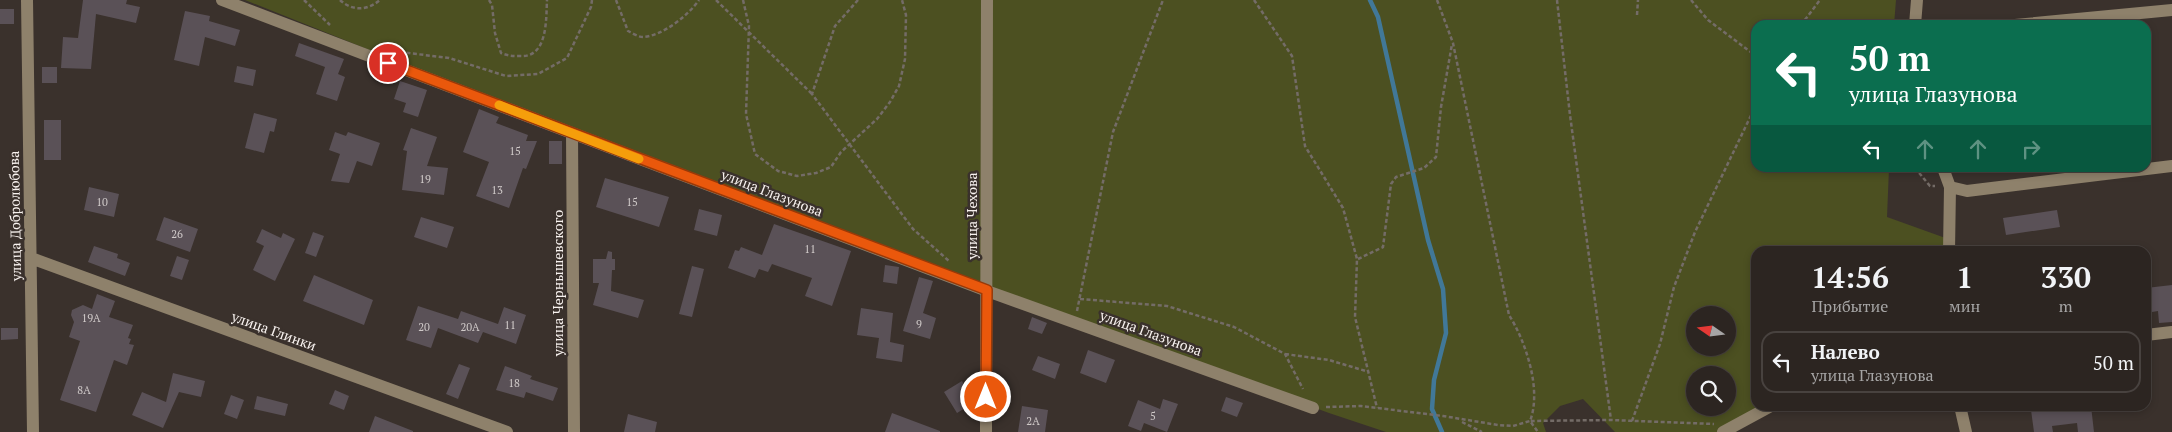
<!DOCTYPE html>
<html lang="ru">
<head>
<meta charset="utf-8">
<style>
  :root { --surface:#2c2521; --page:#342d2a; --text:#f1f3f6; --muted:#a6a5a5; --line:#48423f }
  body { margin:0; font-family:"PT Serif",serif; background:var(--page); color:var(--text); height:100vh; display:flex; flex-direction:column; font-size:19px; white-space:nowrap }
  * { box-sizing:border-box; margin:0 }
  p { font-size:16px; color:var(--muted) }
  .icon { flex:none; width:28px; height:28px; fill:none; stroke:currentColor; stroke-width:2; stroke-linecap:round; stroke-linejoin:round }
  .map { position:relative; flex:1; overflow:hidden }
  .details { position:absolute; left:1751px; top:246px; width:400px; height:165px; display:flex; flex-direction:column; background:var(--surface); border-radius:15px; box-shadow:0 2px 8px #0003,0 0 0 1px var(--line) }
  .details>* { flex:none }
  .guide { position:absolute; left:1751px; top:20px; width:400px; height:152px; border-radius:15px; box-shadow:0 2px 8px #0003,0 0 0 1px var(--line); background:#0b6e4f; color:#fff; overflow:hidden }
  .needle { width:32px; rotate:284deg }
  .buttons { position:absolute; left:1686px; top:306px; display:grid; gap:10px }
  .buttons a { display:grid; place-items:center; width:50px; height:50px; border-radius:50%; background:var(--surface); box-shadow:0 2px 8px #0003,0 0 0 1px var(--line); font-size:25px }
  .pin { position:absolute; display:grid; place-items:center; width:42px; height:42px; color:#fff; margin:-21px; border:2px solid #fff; border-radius:50%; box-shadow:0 1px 5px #0007 }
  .me { position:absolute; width:55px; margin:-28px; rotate:0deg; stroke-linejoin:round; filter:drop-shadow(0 0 4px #0008) }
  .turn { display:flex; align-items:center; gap:18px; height:105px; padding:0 15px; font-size:22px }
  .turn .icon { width:65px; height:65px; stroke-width:2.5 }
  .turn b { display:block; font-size:35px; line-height:42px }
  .lanes { display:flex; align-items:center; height:48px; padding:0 15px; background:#0003; justify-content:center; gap:25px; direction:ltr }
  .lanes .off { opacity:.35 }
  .eta { display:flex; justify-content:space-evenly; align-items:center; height:85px; text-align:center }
  .eta b { font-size:30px; font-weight:800; line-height:35px }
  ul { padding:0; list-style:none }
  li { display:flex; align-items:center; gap:15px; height:62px; margin:0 10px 8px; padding:0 5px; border:2px solid var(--line); border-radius:15px }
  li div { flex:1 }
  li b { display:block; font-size:19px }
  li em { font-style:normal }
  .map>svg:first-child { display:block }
</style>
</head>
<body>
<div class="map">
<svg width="2172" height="432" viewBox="0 0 2172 432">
  <rect width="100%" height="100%" fill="#3a312c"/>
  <path fill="#4c5021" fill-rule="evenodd" d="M245 0H1896L1894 25H1756V168H1889L1887 217 1951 240 1949 251H1756V406H1766L1736 432H1615L1583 399 1560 406 1543 423 1546 432H1386L1329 413 656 165ZM1695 315H1728V348H1695ZM1695 375H1728V408H1695Z"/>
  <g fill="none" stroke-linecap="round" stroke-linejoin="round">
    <path stroke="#417898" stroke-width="4.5" d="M1370 0 1378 17 1428 240 1443 289 1446 333 1434 380 1432 409 1442 432"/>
  </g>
  <path fill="#5a5157" d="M83 0H127L126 4 140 7 136 23 96 14 91 69 61 68 63 37 78 38Z
    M0 9H14V24H0Z
    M185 11 210 16 209 21 240 30 235 46 205 37 199 66 174 60Z
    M299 43 344 59 338 74 345 77 337 101 316 94 325 67 295 56Z
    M237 66 256 70 253 86 234 82Z
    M42 67H57V83H42Z
    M400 81 427 90 418 117 403 112 406 103 394 99Z
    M479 109 499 117 496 123 528 135 526 141H537L526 169 523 168 509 208 476 196 489 162 463 152Z
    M254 113 277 119 274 132 270 131 264 153 245 148Z
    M44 120H61V160H44Z
    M411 128 437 137 427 166 448 168 444 195 402 190 407 151 403 150Z
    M335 132 346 136 348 132 380 143 372 166 357 161 349 183 331 181 340 154 329 150Z
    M549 141H562V164H549Z
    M605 178 669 197 659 227 596 207Z
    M89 187 119 194 114 217 84 210Z
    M699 209 722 215 717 236 694 230Z
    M2057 210 2060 227 2006 235 2003 218Z
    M164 217 198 229 190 252 156 240Z
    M421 217 454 227 447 248 414 237Z
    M774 224 851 251 832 306 805 296 812 278 772 264 768 272 759 269 755 278 728 268 735 250 739 251 741 247 762 255Z
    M262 229 281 238 283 233 295 239 275 281 253 270 264 246 256 242Z
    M313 232 324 236 316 257 305 253Z
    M94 246 118 254 117 258 130 263 125 276 88 262Z
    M608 251 612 252V259H615V270H612L611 291 644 300 638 318 593 305 599 283H593V259H606Z
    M177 256 189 260 182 280 170 276Z
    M885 265 899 267 897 284 883 282Z
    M692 266 704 269 692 317 679 314Z
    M314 275 373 300 364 325 303 301Z
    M919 277 933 281 923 313 936 318 930 339 903 331Z
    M2172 285V322L2159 323 2158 311 2146 313V288Z
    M97 294 115 301 109 317 133 325 128 338 131 339 129 344 134 345 127 365 114 360 96 412 60 400 80 341 69 337 74 322 71 315 72 310 83 305 92 309Z
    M418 306 458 319 461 311 498 324 504 307 526 315 516 344 483 332 478 343 438 328 431 348 406 340Z
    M861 308 893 313 890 342 904 345 902 362 876 358 879 338 857 335Z
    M1032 317 1047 323 1042 334 1028 329Z
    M1 328H18V339L1 340Z
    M1088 350 1115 360 1106 383 1080 373Z
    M1038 356 1060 364 1055 379 1032 370Z
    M459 364 470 368 458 399 446 394Z
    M505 366 532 376 530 379 558 388 553 401 526 392 524 398 496 390Z
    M173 373 205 381 201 397 179 392 163 428 132 415 142 392 166 402Z
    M962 381 975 402 957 413 944 392Z
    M335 390 349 396 344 410 329 404Z
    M231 395 244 400 237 419 224 414Z
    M257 396 288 404 285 416 254 409Z
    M1226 397 1243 403 1237 417 1221 411Z
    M1163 399 1178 404 1167 432 1144 423 1141 431 1128 426 1138 400 1160 409Z
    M1022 406 1048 410 1045 432H1018Z
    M2076 406H2091L2094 432H2078L2077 423 2052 426 2053 432H2034L2031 410 2048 409V412L2076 409Z
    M892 413 940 431V432H885Z
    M628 414 657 422 655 432H624Z
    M375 416 413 431V432H369Z"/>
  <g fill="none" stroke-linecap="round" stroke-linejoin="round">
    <path stroke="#746c67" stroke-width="2.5" stroke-dasharray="4 2.5" stroke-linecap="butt" d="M304 0 330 25
      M340 0C353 12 368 10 380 0
      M489 0 492 5 495 33 501 53C508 56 513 56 520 56 548 58 546 19 547 0
      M616 0 628 31C632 33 638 37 643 37 662 36 688 16 699 0
      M716 0 812 94
      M743 0 749 26 746 114 755 154 778 171 797 176 816 173 831 167 841 152 877 119 890 102 899 86 905 59 906 15 902 0
      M858 0 835 26 812 94 913 229 949 261
      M1254 0 1292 56 1305 146 1343 208 1357 259 1355 317 1377 408
      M1437 0 1453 43 1509 315C1526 342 1542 390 1530 421L1611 420 1714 424
      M1557 0 1570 115 1611 420
      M1691 0 1708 20 1756 56
      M1637 15 1638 0
      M1801 25 1820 0
      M400 52 449 58 506 76 538 74 567 58 591 7 592 0
      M1915 168 1930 186H1935
      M1358 259 1383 247 1391 184 1396 177 1424 168 1436 157 1441 107 1452 44
      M1080 299 1167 306 1234 327 1285 354 1303 389
      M1077 311 1113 132 1163 0
      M1285 354 1329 360 1369 372
      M1326 407 1361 406 1443 416 1498 425 1513 426 1530 421 1538 432
      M1632 421 1660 344 1674 287 1695 232 1756 105
      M1462 422 1482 432"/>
    <path stroke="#8e816b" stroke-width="12" d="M27 0 33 432
      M222 0 987 291 1313 408
      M1915 25 1917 0
      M2015 25 2172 10
      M572 133 574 432
      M1943 168 1950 187 1949 251
      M1950 187 1967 191 2172 166
      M31 258 507 432
      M2146 335 2172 332
      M1960 406 1966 432
      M986 432 987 0
      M1723 432 1771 406"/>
  </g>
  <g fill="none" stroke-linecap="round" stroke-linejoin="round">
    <defs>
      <path id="route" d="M388 63 987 290 986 397"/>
    </defs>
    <use href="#route" stroke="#983908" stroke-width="12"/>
    <use href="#route" stroke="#ea580c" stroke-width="9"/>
    <path stroke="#f59e0b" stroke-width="9" d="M499 105 639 159"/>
  </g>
  <g text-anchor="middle" stroke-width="5" stroke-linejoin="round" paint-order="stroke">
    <g font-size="11" fill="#d0cac9">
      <text x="515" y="155">15</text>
      <text x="425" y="183">19</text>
      <text x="497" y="194">13</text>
      <text x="102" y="206">10</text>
      <text x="632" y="206">15</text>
      <text x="177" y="238">26</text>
      <text x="810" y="253">11</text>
      <text x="91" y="322">19А</text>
      <text x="919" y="328">9</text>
      <text x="510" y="329">11</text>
      <text x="424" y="331">20</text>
      <text x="470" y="331">20А</text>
      <text x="514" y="387">18</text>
      <text x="84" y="394">8А</text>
      <text x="1153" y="420">5</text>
      <text x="1033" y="425">2А</text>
    </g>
    <g font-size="14" fill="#f8f2ef" stroke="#3a312c">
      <text transform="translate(772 193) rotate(21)" y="5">улица Глазунова</text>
      <text transform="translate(15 216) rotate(-91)" y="5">улица Добролюбова</text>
      <text transform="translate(972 216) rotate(-90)" y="5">улица Чехова</text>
      <text transform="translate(558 283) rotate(-90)" y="5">улица Чернышевского</text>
      <text transform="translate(274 331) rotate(20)" y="5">улица Глинки</text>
      <text transform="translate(1151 333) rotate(20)" y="5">улица Глазунова</text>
    </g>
  </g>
</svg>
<div class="buttons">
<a><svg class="needle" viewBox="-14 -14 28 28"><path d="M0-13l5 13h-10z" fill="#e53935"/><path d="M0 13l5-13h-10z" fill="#a6a5a5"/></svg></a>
<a><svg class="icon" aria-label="search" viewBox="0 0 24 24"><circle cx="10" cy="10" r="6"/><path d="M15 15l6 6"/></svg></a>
</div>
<div class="pin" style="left:388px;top:63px;background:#d93025"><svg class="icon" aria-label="arrive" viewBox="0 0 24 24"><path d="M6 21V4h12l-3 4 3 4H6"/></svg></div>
<svg class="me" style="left:986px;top:397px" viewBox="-20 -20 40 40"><circle r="17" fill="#ea580c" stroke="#fff" stroke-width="3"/><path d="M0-11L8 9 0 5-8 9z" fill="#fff"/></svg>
<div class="guide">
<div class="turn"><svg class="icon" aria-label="left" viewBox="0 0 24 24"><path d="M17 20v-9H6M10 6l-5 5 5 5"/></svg><div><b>50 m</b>улица Глазунова</div></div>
<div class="lanes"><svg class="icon" aria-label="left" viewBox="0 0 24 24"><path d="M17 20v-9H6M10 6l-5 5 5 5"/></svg><svg class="icon off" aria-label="ahead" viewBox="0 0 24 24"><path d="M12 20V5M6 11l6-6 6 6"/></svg><svg class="icon off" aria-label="ahead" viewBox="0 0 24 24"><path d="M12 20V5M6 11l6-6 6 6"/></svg><svg class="icon off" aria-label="right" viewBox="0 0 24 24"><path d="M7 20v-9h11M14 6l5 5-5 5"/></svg></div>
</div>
<section class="details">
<div class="eta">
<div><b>14:56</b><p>Прибытие</p></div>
<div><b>1</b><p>мин</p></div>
<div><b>330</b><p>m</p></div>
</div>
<ul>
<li><svg class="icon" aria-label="left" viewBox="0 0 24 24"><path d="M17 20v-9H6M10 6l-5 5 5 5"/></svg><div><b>Налево</b><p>улица Глазунова</p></div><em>50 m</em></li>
</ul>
</section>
</div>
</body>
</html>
